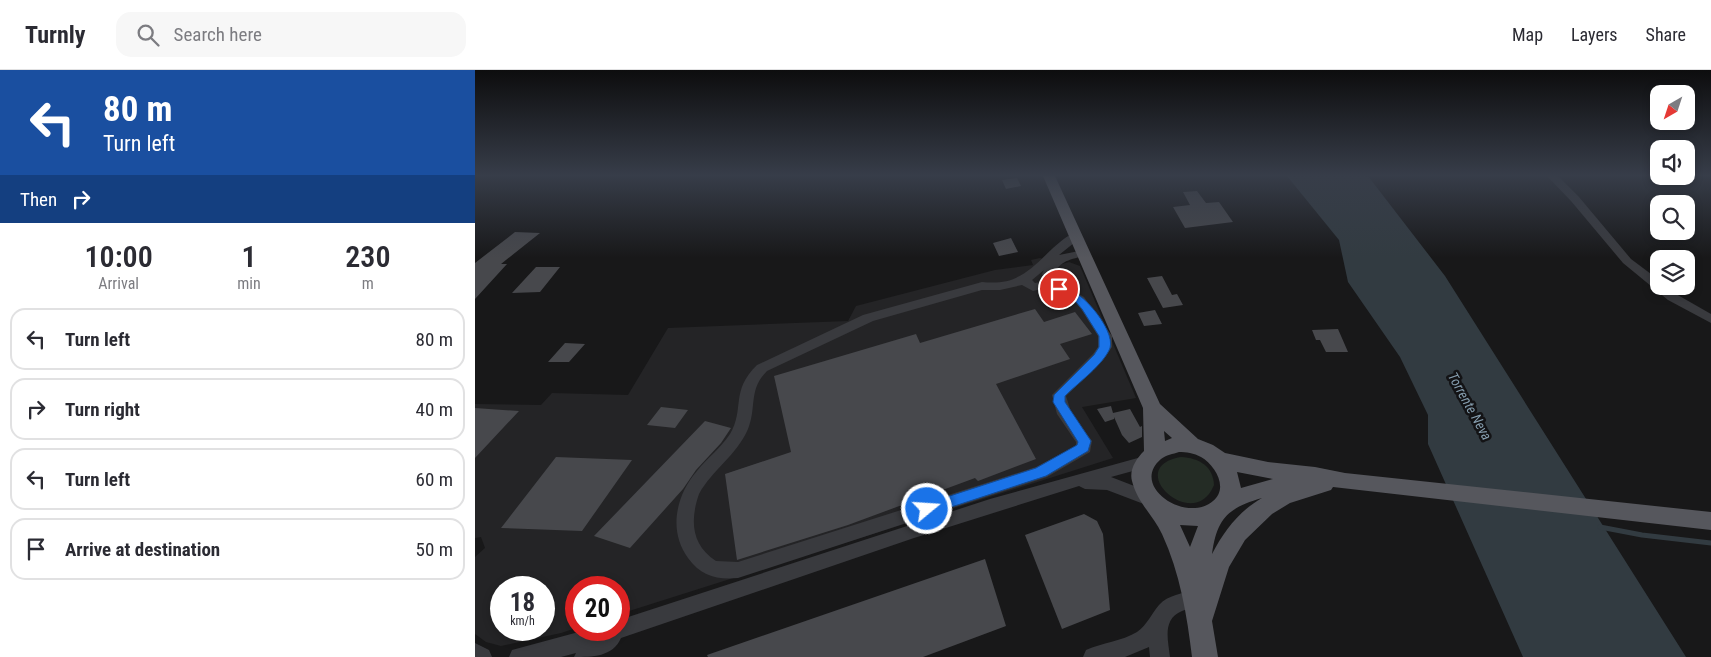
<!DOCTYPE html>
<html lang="en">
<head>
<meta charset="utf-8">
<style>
  :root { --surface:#fff; --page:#f7f7f7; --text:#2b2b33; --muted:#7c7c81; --line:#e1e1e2 }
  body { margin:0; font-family:"Roboto Condensed",sans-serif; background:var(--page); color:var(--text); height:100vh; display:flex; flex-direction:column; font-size:19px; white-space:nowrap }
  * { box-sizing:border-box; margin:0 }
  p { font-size:16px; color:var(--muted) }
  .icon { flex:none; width:28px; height:28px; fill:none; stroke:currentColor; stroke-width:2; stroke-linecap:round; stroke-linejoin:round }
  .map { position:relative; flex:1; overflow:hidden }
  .details { display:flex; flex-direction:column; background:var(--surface); width:475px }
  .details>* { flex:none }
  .top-card { background:#1a4fa0; color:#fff; overflow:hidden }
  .needle { width:32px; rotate:219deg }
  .controls { position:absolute; left:1175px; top:15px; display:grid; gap:10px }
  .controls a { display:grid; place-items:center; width:45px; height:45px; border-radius:10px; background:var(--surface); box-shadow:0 2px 8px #0003; font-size:25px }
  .speed { position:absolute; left:15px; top:506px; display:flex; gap:10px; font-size:25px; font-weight:700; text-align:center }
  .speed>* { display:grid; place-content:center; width:65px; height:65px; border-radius:50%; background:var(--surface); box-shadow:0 2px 8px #0003; line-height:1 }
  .speed small { font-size:12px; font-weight:400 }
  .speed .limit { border:8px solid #d22; background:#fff; color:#111 }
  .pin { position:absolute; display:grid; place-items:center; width:42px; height:42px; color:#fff; margin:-21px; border:2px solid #fff; border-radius:50%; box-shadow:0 1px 5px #0007 }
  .me { position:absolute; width:55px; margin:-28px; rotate:72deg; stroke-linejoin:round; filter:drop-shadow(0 0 4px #0008) }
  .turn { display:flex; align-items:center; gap:18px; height:105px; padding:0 20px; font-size:22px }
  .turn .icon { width:65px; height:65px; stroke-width:2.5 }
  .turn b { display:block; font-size:35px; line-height:42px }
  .then { display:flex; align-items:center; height:48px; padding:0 20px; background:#0003; gap:10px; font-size:19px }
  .eta { display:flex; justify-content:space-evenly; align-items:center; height:85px; text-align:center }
  .eta b { font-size:30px; font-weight:600; line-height:35px }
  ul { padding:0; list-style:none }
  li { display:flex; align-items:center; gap:15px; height:62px; margin:0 10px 8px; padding:0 10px; border:2px solid var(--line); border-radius:15px }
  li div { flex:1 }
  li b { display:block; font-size:19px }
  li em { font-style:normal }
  header { display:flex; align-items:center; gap:30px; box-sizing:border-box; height:70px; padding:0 25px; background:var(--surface); border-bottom:1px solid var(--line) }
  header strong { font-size:24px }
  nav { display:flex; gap:28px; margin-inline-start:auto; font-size:18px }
  .search { width:350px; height:45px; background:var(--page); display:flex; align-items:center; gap:12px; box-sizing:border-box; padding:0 18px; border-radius:15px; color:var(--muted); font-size:19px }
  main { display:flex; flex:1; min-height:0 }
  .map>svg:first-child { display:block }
</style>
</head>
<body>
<header>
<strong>Turnly</strong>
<div class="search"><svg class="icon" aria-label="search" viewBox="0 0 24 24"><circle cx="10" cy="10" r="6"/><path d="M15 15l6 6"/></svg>Search here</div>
<nav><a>Map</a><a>Layers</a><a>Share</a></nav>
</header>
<main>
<section class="details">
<div class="top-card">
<div class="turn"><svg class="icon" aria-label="left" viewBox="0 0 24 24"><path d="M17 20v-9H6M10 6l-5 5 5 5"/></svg><div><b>80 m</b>Turn left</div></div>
<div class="then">Then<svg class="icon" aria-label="right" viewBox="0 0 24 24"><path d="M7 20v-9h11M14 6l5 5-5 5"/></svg></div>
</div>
<div class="eta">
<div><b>10:00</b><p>Arrival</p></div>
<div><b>1</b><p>min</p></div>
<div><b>230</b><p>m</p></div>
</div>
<ul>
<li><svg class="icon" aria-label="left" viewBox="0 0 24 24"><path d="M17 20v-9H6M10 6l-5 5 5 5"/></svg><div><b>Turn left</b></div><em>80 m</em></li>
<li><svg class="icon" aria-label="right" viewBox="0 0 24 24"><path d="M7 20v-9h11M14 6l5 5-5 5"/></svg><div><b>Turn right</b></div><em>40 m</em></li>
<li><svg class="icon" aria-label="left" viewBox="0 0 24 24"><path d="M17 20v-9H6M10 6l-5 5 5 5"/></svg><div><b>Turn left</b></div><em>60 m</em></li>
<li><svg class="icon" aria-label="arrive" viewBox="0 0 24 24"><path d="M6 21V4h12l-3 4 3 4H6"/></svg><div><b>Arrive at destination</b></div><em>50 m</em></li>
</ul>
</section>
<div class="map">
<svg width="1236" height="587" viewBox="0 0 1236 587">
  <rect width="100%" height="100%" fill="#181819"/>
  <path fill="#242426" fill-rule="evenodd" d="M565 188 584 195 594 192 605 196 661 328 607 337 638 388 151 542H144V518H101V558L86 563 26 576 11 572 0 564V487L10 478 6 467 0 468V334L66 335 77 323 153 325 193 258 373 251 381 236 520 200 558 195 556 190ZM26 518H69V560H26Z"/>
  <path fill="#242c25" d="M706 387C724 388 738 396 739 415 719 465 646 397 706 387Z"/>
  <path fill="#323b41" d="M812 106H893L970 206 1211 587H1048L953 374V345L925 287 873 212 864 170Z"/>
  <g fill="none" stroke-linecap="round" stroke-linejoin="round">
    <path stroke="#323b41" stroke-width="5" d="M1125 457 1167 465 1236 473"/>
  </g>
  <path fill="#47484c" d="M542 108 546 116 531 119 527 110Z
    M722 121 731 133 744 132 758 152 710 158 698 137 715 135 708 122Z
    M40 162 65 163 26 194H32L0 229V193Z
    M536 168 543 182 524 186 518 173Z
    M61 197H85L65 222 37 223Z
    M687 206 697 225 702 224 708 235 688 238 672 208Z
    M560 239 569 252 600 242 617 264 585 274 595 289 521 314 561 389 503 411 500 408 373 455 262 490 250 404 316 382 299 306 441 264 445 273Z
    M680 240 687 254 669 256 663 243Z
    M863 259 873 282H851L845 270H841L837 260Z
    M90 273 110 274 94 292H73Z
    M636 336 638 343 655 339 665 357 667 356V367L654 373 647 365 639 347V349L630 352 622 339Z
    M186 337 213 340 200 358 172 355Z
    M0 338 44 341 0 388Z
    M230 351 256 358 246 373 221 400 208 419 155 478 119 466Z
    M81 387 157 390 107 461 26 458Z
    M609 444 622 451 628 464 635 540 587 559 550 465Z
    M510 489 531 556 448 587H233L232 585Z"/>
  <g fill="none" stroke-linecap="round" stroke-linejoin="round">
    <path fill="#393a3e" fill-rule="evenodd" d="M1072 106H1083L1104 127 1156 189 1184 210V216H1191L1201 224 1236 244V253L1193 230 1148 193 1096 131Z
      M601 163 606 166 605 168 584 185 609 180 615 183 613 185C599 189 586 189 579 204L583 212 609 227 637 266V277L628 290 591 326 596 342 617 371 615 382 572 407 263 508C242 510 226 506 213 488 193 461 201 425 222 401 232 388 246 378 255 364 270 339 255 321 282 295L388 245 507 212C542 216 555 200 578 178 585 172 592 165 601 163ZM569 200 567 204 570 211 560 213 557 210ZM547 215 558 221 575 217 601 233 606 239 623 266V277L618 284 577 325 582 344 601 372V376L561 397 263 492 241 491C216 475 215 450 224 424 237 400 262 385 273 359 282 337 273 320 292 301L398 251 507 220H525Z
      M670 386 676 388 678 392 676 396 636 407 680 424 682 429 680 434 674 436 632 420 610 419 604 416 439 468 146 568C138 587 117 587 99 587L101 583 86 587H34L37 580 111 560H144V550L515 429Z
      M720 520 727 523 729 529 727 535C720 538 713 538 707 541 687 549 693 570 695 587H675L674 577 650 587H608L611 580C627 573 647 571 662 562 673 554 676 544 684 535 693 525 708 523 720 520Z
      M0 573 14 580 17 587H0Z"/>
    <path fill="#56575d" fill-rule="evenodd" d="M568 106H580L685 334 723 369 738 375 750 383 793 392 840 397 870 403 1236 442V460L858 417 856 420 815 433 797 444 770 470 754 497 737 551 743 587H717C712 545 705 503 687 464 678 445 662 432 657 411 654 400 661 389 669 381L668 338ZM689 361 697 368 690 371ZM704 382C711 382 719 383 726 387 740 395 754 418 738 431 711 454 654 416 686 389 691 385 698 384 704 382ZM762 402 793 408 798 409 766 418ZM787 428C764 441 749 461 737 484 742 448 753 438 787 428ZM705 455 723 456 715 477Z"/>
  </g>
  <linearGradient id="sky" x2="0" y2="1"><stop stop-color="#0d0d0e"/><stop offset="0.56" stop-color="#373d49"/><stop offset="1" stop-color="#373d49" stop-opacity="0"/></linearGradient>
  <rect width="1236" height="188" fill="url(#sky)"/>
  <path fill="#1a73e8" stroke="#114b97" d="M581 216C601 212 641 259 635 278 629 294 603 313 590 326V332L616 371 613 381 571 406 452 445 447 443 445 439 447 435 561 398 602 375 603 372 578 332 579 325 619 285 624 277V266L607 239 601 232 581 221Z"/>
  <g text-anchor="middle" stroke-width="5" stroke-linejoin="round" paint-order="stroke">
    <g font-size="14" font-style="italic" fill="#869eaf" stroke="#131315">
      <text transform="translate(995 336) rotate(61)" y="5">Torrente Neva</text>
    </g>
  </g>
</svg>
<div class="controls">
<a><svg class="needle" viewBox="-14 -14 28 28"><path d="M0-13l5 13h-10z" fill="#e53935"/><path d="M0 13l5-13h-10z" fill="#7c7c81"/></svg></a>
<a><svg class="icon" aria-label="sound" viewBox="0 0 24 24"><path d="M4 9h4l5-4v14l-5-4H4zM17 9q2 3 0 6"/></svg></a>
<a><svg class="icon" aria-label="search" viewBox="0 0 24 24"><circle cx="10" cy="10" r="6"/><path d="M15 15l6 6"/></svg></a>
<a><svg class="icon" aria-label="layers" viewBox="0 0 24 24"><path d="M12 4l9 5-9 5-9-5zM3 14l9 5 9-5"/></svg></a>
</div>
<div class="speed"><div>18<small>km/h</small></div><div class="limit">20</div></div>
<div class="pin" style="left:584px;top:219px;background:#d93025"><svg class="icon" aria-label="arrive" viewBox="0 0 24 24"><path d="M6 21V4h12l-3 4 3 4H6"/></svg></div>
<svg class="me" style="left:452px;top:439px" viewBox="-20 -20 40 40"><circle r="17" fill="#1a73e8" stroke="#fff" stroke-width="3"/><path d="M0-11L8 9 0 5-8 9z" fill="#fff"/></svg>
</div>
</main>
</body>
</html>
